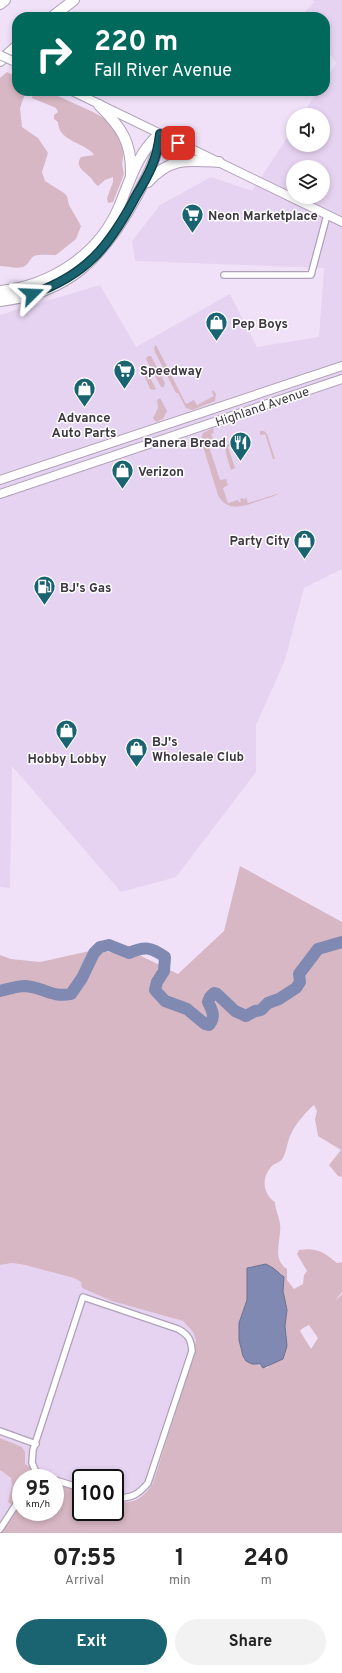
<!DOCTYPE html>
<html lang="en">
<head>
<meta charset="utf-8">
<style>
  :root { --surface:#fff; --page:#f2f2f2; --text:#222; --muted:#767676; --accent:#1a6371 }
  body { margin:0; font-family:Overpass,sans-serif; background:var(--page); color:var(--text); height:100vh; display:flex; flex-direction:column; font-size:15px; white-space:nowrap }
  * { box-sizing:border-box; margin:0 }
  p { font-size:13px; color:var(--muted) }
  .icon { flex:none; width:22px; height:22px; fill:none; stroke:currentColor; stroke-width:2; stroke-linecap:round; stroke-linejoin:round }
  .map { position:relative; height:1533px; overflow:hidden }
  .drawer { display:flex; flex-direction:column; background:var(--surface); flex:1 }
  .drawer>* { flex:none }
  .top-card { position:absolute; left:12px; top:12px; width:318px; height:84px; border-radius:16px; box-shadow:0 2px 6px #0003; background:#00695c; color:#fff; overflow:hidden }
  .controls { position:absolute; left:286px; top:108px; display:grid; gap:8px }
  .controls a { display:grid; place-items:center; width:44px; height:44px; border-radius:50%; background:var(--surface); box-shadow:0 2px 6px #0003; font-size:20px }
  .speed { position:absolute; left:12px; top:1469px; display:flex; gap:8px; font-size:20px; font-weight:700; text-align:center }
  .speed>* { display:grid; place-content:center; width:52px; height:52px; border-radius:50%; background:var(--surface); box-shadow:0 2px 6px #0003; line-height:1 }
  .speed small { font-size:10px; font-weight:400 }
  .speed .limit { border:2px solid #111; border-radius:6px; background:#fff; color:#111 }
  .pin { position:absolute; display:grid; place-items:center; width:34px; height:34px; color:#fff; margin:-17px; border-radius:8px; box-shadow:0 2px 6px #0006 }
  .me { position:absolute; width:44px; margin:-22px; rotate:69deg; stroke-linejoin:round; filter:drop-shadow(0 0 3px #0008) }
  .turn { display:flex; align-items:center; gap:14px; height:84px; padding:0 16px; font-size:18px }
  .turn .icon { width:52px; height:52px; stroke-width:2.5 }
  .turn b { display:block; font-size:28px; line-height:34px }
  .eta { display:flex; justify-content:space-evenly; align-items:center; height:68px; text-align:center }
  .eta b { font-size:24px; font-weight:700; line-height:28px }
  .cta { display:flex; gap:8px; margin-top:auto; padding:8px 16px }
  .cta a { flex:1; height:46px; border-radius:24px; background:var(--accent); color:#fff; font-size:16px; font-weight:700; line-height:46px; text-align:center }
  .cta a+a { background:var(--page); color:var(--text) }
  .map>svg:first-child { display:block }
</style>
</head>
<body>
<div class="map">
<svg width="342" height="1533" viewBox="0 0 342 1533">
  <rect width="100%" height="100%" fill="#f0e1f8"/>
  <path fill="#e6d3f1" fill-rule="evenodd" d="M312 0H342V569L304 588 285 660 256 725V772L176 877 121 892 12 766 10 888 0 887V315L100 285 136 347 230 294 257 347 319 337 324 268 135 261 132 241 160 205 211 177 252 191 293 129V145H323V115H302L318 91H325V81L336 63 325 47V17H304L302 15 314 2ZM293 167H323V197H293Z
    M12 1263 39 1268 74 1278 81 1282 82 1285 102 1297 183 1321 193 1332 196 1340 189 1370 153 1483 150 1489 142 1496 127 1503 117 1501 115 1502V1478H81V1491L55 1484V1478H46L36 1473 34 1464 28 1466 25 1464V1452L22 1447 0 1438V1265Z
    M0 1470 11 1478 12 1485 8 1499 14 1506 0 1528Z"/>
  <path fill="#d7b7c3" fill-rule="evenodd" d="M7 72 17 77V91H26L20 108 22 127 38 138 48 153 42 172 45 181 64 193 67 196 69 205 81 226 76 239 56 255C54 255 36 254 34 256 29 259 29 265 23 267 15 269 7 266 0 266V78Z
    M47 91 93 112 105 119 116 132 124 149 122 164 124 174 113 202 108 203 107 198 113 182V177L105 180 98 186C95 184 93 181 91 178 85 172 74 167 81 157L94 155C87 143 58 142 58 122L54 119V115L58 112 56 108 32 98 33 94 36 92Z
    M156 345 186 404 194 400 197 405 214 396 212 392 213 390 216 394 215 401 192 410 186 408 178 393H176L155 352 154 348Z
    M148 356H151L165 383 164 387H161L146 359Z
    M144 366 156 389 155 390 150 389 141 368Z
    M160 398 167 411 163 419 156 422 153 418 158 408 157 400Z
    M213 428 214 433 211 434 213 439 207 441 220 480 226 479 228 485 223 488 228 503 238 500 239 502H241L240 499 243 498 244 500 246 497 248 503 280 493C274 497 266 498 259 501 244 506 227 513 218 495L201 440 203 433Z
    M260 431H264L267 434 275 459H273L265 434 260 435Z
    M249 436 247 441 228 447 235 468 231 470C222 442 222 446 249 436Z
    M240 866 342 922V1177L338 1176 329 1165 341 1150 318 1136 315 1119 317 1111 314 1105C305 1113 296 1123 291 1134 287 1142 287 1150 283 1158 280 1163 274 1163 271 1167 261 1178 263 1194 275 1202 275 1209 279 1216 280 1224 282 1239 271 1259 287 1269V1280L294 1289 303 1284 304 1275 307 1271 297 1254 299 1250C316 1247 324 1252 337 1263L342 1262V1292L335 1301 342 1294V1533H0V1528L14 1506 8 1502 12 1485 11 1478 0 1470V1438L22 1447 25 1452V1464L28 1466 37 1463 36 1473 46 1478H21V1512H55V1484L81 1491V1512H115V1502C120 1501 123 1503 128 1502 139 1501 148 1492 153 1483L189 1370 196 1340 193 1332 183 1321 112 1301 82 1288 81 1282 74 1278 25 1265 12 1263 0 1265V955L11 959 40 962 90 951 137 954 178 974 224 931ZM252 1266C263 1266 273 1269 282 1274L283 1299 287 1310 285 1326 287 1346 281 1360 274 1362 267 1368 246 1361 241 1350 239 1328V1323L247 1300V1268ZM309 1325 318 1338 311 1349 300 1331 303 1328Z"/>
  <path fill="#7f89b1" stroke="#6b708f" d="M266 1264 273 1268 284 1277 283 1291 287 1310 285 1326 287 1346 283 1359 263 1368 260 1364H252L246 1361 243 1356 239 1340V1323L247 1300V1268Z"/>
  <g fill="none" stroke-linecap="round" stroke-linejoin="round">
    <path stroke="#7f89b1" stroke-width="12" d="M0 991C8 989 17 986 25 986 43 987 52 998 71 994L82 978 94 953 100 947 109 945 129 953C145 946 151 947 165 957L164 971 157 982 155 990 165 1001 187 1009 205 1024 209 1025C216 1017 212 1010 208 1002L210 997 214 993 217 994 235 1011 246 1016 255 1011 261 1010 268 1003 279 999 296 988 300 982 299 974 318 949 342 942"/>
    <defs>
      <path id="minor" d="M224 275H311L327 215
        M0 1431 36 1444
        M50 1478 37 1474 32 1463 33 1450 83 1297 178 1329C189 1335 191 1340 192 1351L148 1483C137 1496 131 1498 115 1498
        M55 1480 81 1488
        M0 1529 21 1497"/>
      <path id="secondary" d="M72 91 342 222
        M0 480 342 366
        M0 494 342 379"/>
      <path id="motorway" d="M0 4 5 0
        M52 17 74 0
        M0 61 17 46
        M99 105C121 127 132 142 131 175
        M148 182C170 157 188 160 219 162
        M0 291C50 286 99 255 119 207 129 183 138 151 160 134
        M0 301C70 293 103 257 135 199 147 176 157 160 160 134"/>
    </defs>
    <use href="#minor" stroke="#afa1b7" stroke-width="8"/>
    <use href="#secondary" stroke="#afa1b7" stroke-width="10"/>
    <use href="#motorway" stroke="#afa1b7" stroke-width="12"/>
    <use href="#minor" stroke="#fff" stroke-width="5.5"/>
    <use href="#secondary" stroke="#fff" stroke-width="8"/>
    <use href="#motorway" stroke="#fff" stroke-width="10"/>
    <defs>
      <path id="secondary-bridge" d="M0 55 17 63"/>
    </defs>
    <use href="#secondary-bridge" stroke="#afa1b7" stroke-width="10" stroke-linecap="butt"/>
    <use href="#secondary-bridge" stroke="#fff" stroke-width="8"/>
  </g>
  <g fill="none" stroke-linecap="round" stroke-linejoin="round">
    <defs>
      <path id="route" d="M32 294C87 275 110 245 136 196 149 174 157 160 160 134L178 143"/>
    </defs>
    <use href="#route" stroke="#114049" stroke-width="10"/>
    <use href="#route" stroke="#1a6371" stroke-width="7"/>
  </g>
  <defs>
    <symbol id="supermarket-pin" viewBox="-11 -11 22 30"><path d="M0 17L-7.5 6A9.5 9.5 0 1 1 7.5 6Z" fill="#1a6371" stroke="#fff"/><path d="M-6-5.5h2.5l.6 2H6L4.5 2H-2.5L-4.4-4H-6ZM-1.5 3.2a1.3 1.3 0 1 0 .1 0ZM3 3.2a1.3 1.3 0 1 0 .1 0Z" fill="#fff"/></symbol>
    <symbol id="shop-pin" viewBox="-11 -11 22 30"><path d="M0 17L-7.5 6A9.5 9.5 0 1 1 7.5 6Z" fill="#1a6371" stroke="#fff"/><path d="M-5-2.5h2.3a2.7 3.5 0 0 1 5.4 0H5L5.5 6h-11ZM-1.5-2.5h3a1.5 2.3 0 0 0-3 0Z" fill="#fff"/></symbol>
    <symbol id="restaurant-pin" viewBox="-11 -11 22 30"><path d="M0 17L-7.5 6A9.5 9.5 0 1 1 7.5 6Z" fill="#1a6371" stroke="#fff"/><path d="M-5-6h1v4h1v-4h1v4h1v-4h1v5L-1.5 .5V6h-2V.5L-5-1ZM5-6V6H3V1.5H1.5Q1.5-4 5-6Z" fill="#fff"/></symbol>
    <symbol id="fuel-pin" viewBox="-11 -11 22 30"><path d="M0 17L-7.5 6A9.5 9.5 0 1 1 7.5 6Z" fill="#1a6371" stroke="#fff"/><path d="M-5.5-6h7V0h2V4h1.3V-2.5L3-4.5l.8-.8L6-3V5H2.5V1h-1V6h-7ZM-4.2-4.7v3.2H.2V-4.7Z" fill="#fff"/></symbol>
  </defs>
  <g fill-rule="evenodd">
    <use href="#supermarket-pin" x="180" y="202" width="25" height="34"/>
    <use href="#shop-pin" x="204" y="310" width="25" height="34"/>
    <use href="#supermarket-pin" x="112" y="358" width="25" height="34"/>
    <use href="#shop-pin" x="72" y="376" width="25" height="34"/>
    <use href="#restaurant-pin" x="228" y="430" width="25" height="34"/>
    <use href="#shop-pin" x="110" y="458" width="25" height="34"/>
    <use href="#shop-pin" x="292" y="528" width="25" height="34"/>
    <use href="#fuel-pin" x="32" y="574" width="25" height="34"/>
    <use href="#shop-pin" x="54" y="718" width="25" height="34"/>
    <use href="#shop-pin" x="124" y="736" width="25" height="34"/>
  </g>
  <g text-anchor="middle" stroke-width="3" stroke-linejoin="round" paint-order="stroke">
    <g font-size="13" font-weight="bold" fill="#3d3740" stroke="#fff" text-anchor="start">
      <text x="208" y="220">Neon Marketplace</text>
      <text x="232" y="328">Pep Boys</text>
      <text x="140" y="375">Speedway</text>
      <text x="84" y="422" text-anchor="middle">Advance<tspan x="84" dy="15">Auto Parts</tspan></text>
      <text x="226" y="447" text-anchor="end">Panera Bread</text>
      <text x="138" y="476">Verizon</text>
      <text x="290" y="545" text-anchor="end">Party City</text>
      <text x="60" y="592">BJ's Gas</text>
      <text x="152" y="746">BJ's<tspan x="152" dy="15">Wholesale Club</tspan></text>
      <text x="67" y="763" text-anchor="middle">Hobby Lobby</text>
    </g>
    <g font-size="13" fill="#3d3740" stroke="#fff">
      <text transform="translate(262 406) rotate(-19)" y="5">Highland Avenue</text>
    </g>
  </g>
</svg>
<div class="controls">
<a><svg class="icon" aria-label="sound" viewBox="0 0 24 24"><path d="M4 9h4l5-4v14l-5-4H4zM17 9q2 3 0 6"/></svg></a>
<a><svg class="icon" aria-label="layers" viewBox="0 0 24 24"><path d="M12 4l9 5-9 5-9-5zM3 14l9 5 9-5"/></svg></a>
</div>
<div class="speed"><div>95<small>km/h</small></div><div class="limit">100</div></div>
<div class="pin" style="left:178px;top:143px;background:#d93025"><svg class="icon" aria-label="arrive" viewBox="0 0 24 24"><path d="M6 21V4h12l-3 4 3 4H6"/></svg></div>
<svg class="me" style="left:32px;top:294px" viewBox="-20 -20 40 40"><path d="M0-17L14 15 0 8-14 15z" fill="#1a6371" stroke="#fff" stroke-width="4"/></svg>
<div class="top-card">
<div class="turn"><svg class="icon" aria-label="right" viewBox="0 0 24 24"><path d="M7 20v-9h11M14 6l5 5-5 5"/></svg><div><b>220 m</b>Fall River Avenue</div></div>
</div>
</div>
<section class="drawer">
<div class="eta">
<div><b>07:55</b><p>Arrival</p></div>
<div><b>1</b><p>min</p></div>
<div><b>240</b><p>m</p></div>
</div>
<div class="cta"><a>Exit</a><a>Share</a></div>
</section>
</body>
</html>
